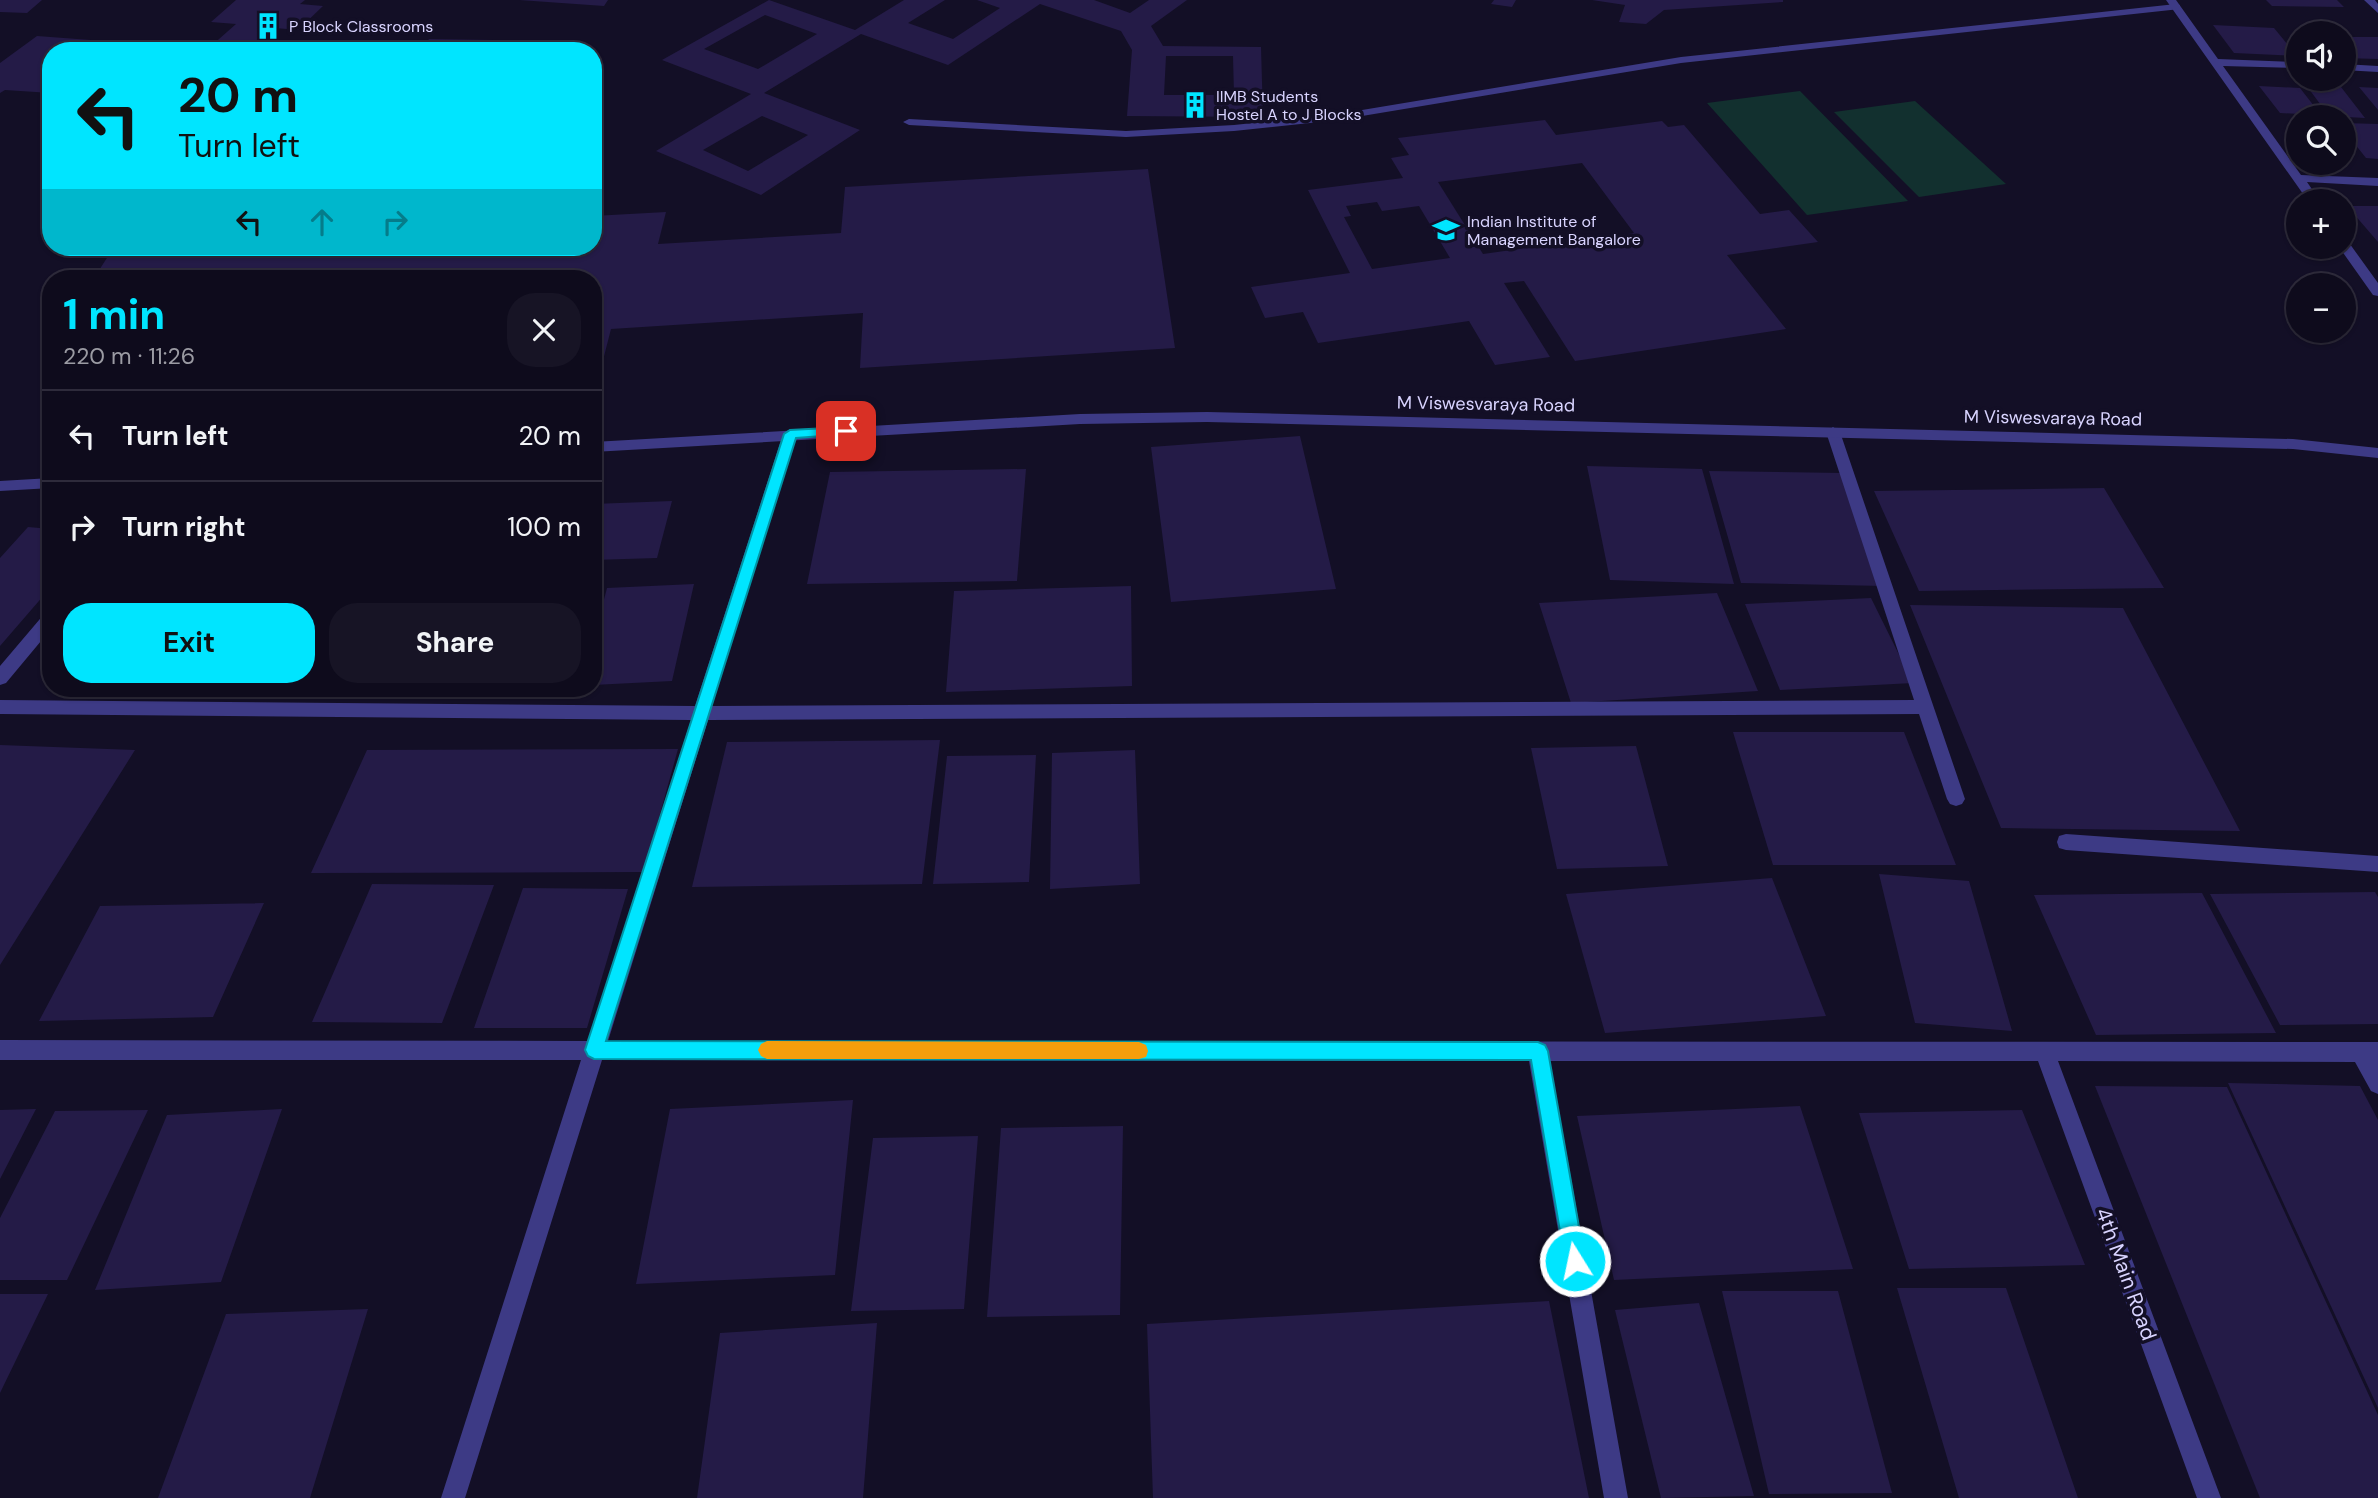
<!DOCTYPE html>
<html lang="en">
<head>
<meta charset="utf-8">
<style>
  :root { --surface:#0e0b1c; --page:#171425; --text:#f1f3f6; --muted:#9b9ba3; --line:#2e2b3b; --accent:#00e5ff }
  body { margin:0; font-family:"DM Sans",sans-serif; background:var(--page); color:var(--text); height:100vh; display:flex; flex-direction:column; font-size:26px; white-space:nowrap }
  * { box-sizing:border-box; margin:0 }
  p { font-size:23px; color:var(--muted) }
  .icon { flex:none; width:38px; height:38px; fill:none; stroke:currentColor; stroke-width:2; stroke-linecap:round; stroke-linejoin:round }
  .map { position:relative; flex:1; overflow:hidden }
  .sheet { position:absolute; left:42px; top:270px; width:560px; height:427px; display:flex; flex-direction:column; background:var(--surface); border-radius:28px; box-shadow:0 2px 5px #0004,0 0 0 2px var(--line) }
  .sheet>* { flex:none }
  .banner { position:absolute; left:42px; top:42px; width:560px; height:214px; border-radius:28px; box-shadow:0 2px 5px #0004,0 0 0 2px var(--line); background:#00e5ff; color:#111; overflow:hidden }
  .fabs { position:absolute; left:2286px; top:21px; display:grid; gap:14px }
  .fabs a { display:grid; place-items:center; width:70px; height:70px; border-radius:50%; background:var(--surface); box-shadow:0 2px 5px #0004,0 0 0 2px var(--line); font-size:35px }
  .pin { position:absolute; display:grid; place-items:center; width:60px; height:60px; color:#fff; margin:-30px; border-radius:14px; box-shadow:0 4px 10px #0006 }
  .me { position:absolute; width:77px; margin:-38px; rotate:350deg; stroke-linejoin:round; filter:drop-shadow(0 0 5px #0008) }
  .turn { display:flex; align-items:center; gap:24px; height:147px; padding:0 21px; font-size:32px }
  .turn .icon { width:91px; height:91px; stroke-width:2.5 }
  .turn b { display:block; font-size:49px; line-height:60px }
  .lanes { display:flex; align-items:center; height:66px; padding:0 21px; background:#0003; justify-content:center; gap:35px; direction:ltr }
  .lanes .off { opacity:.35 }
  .round { display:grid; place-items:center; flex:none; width:74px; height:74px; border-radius:28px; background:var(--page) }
  .head { display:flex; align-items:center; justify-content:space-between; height:119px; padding:0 21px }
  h1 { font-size:42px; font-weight:700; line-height:52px; color:var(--accent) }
  .primary-button { display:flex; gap:14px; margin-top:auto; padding:14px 21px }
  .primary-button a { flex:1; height:80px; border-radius:28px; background:var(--accent); color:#111; font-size:28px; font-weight:700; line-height:80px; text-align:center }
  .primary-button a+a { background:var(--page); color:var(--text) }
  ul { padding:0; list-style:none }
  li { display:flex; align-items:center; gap:21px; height:91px; padding:0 21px; border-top:2px solid var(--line) }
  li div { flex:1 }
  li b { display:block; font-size:26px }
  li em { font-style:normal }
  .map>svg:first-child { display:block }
</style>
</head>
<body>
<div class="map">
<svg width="2378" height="1498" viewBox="0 0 2378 1498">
  <rect width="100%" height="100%" fill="#130f26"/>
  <path fill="#12302f" d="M1800 91 1908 201 1807 215 1707 103Z
    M1915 101 2006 184 1919 197 1834 112Z"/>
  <path fill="#241b47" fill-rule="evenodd" d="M0 0H42L27 13 0 12Z
    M236 0H305L300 4 323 6 298 30 275 28 252 50 210 47 236 24 211 22Z
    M519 0H608L604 6Z
    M769 0 855 30 904 0H945L908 23 953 39 1000 8 977 0H1094L1130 13 1149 0H1187L1151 26 1163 46 1261 47 1263 117 1127 116 1132 50 1121 31 1040 4 948 65 861 34 764 93 860 130 761 195 656 151 751 94 662 60ZM765 15 817 34 758 69 704 49ZM1166 56H1233L1234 95H1164ZM762 116 808 135 748 171 703 150Z
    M1494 0H1516L1512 7 1491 4Z
    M1592 0H1783V2L1664 10 1646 24 1619 22 1625 5Z
    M2266 0H2337L2344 7 2272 6Z
    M2213 25 2274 28 2297 56 2234 53Z
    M37 36 185 47 180 51H51V93L5 90 0 93V63Z
    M2343 37H2378V59L2343 58Z
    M429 39 567 41 560 51H420Z
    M2306 85 2341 87 2365 118 2329 116Z
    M2259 86 2300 88 2321 115 2280 113Z
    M2359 87 2378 88V110Z
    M1545 120 1556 135 1662 121 1668 127 1684 125 1760 214 1789 210 1818 242 1727 255 1786 329 1575 361 1524 281 1504 283 1550 357 1495 365 1469 321 1318 343 1303 312 1265 318 1251 287 1350 273 1308 190 1403 178 1391 158 1409 155 1398 138ZM1582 163 1634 233 1483 254 1438 182ZM1377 202 1382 211 1419 206 1450 258 1372 269 1344 217 1351 216 1346 206Z
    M2343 123 2378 124V159L2366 158 2343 129Z
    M1148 169 1175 348 860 368 863 313 611 329 601 368H593V278H94L114 247H593V216L666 212 658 244 841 233 845 187Z
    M2347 206H2378V242Z
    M1300 436 1336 589 1171 602 1151 447Z
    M1587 466 1702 469 1734 584 1610 580Z
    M1026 469 1017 581 807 584 830 472Z
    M1709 471 1842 473 1884 586 1741 583Z
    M2104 488 2164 588 1919 591 1874 491Z
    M672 501 657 558 593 560V504Z
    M28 527 51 529V587L0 646V558Z
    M694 584 672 681 593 685V642L607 588Z
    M1131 586 1132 686 946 692 954 591Z
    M1717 593 1758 691 1571 703 1539 603Z
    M1871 598 1913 683 1780 690 1745 604Z
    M1910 605 2123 608 2240 831 2001 828Z
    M1733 732H1904L1956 865H1773Z
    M940 740 922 884 692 887 727 742Z
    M0 745 135 750 0 965Z
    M1636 746 1668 866 1557 869 1531 748Z
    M678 749 644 872 311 873 367 750Z
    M1135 750 1140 884 1050 889 1052 753Z
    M1036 755 1029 882 933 884 947 756Z
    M1879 874 1969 881 2012 1031 1915 1023Z
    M1772 878 1826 1016 1605 1033 1566 894Z
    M372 884 494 885 442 1023 312 1022Z
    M523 888 628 889 587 1028H474Z
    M2375 892 2378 897V1024L2280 1025 2210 894Z
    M2202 893 2276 1033 2096 1035 2034 895Z
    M264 903 213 1017 39 1021 100 906Z
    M2228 1083 2360 1086 2378 1120V1408Z
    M2095 1086 2227 1087 2378 1415V1498H2260Z
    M853 1100 835 1275 636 1284 670 1109Z
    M1800 1106 1853 1269 1614 1280 1577 1116Z
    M36 1109 0 1179V1110Z
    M282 1109 221 1282 95 1290 167 1115Z
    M148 1110 67 1280H0V1218L55 1111Z
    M2022 1110 2085 1265 1909 1269 1859 1113Z
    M1123 1126 1120 1315 987 1317 1001 1128Z
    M978 1136 964 1309 851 1311 873 1138Z
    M1897 1288H2006L2078 1498H1959Z
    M1722 1291H1838L1892 1493 1769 1494Z
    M0 1294H48L0 1393Z
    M1549 1301 1589 1498H1153L1147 1324Z
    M1699 1303 1754 1496 1661 1498 1615 1310Z
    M368 1309 310 1498H158L226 1314Z
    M877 1323 863 1498H697L720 1333Z"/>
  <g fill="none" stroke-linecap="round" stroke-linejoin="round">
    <path fill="#3d3a85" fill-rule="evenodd" d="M2176 4 2180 5V9L1681 63 1338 120 1234 131 1126 137 909 125 903 122 909 119 1126 131 1234 125 1338 114 1681 57Z"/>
    <path fill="#3d3a85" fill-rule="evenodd" d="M2166 0H2176L2218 59 2298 62V68L2223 66 2301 175 2378 178V186L2307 182 2320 201H2308Z
      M2364 0H2375L2378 4V13Z
      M2343 64 2378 66V72L2343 70Z
      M2343 239 2347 240 2378 283V296L2373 295 2339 247H2343Z
      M1833 427 1840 432 1965 799 1962 804 1956 806 1950 804 1947 799 1919 714 708 720 608 1041 2378 1042V1094L2371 1091 2355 1062 2058 1061 2221 1498H2197L2038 1061H1550L1628 1498H1604L1529 1061 602 1060 465 1498H441L581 1060H0V1040L588 1041 691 720 0 714V700L695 706 783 434 790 429 797 434 712 706 1914 700 1826 432Z
      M51 611V629L6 683 0 685V666L45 613Z
      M2066 834 2378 856V872L2066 850 2059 848 2057 842 2059 836Z"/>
    <path fill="#3d3a85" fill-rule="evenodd" d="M1207 412 2293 439 2378 448V458L2293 449 1207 422 1080 424 593 452V442L1080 414Z
      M51 478V488L0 491V481Z"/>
  </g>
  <path fill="#00e5ff" stroke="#0095a6" stroke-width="2" d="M846 427 852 431 850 434 796 438 606 1041 1538 1042 1545 1045 1548 1051 1585 1261 1582 1269 1575 1272 1568 1269 1565 1261 1531 1060 594 1059 588 1056 585 1050 784 434 790 430Z"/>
  <path fill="#f59e0b" d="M767 1041 1139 1042 1146 1045 1148 1051 1146 1057 1139 1059H767L761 1056 758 1050 761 1044Z"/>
  <defs>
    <symbol id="building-bare" viewBox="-9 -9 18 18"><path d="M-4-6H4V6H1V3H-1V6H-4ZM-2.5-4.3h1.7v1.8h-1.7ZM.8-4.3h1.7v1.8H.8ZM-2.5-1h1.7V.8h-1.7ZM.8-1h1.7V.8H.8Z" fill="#00e5ff" stroke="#130f26" stroke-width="2.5" paint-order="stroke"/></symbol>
    <symbol id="university-bare" viewBox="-9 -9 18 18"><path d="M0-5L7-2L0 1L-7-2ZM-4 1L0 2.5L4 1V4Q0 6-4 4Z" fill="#00e5ff" stroke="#130f26" stroke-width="2.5" paint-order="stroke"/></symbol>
  </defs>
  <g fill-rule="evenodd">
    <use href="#building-bare" x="249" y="7" width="38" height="38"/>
    <use href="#building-bare" x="1176" y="86" width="38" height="38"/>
    <use href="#university-bare" x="1427" y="211" width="38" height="38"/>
  </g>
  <g text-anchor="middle" stroke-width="7" stroke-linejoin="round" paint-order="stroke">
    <g font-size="16" fill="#d9d4ff" stroke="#130f26" text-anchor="start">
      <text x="289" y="32">P Block Classrooms</text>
      <text x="1216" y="102">IIMB Students<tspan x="1216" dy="18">Hostel A to J Blocks</tspan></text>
      <text x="1467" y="227">Indian Institute of<tspan x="1467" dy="18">Management Bangalore</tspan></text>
    </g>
    <g font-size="18" fill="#d9d4ff" stroke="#130f26">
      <text transform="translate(1486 404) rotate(1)" y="6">M Viswesvaraya Road</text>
      <text transform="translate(2053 418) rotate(1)" y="6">M Viswesvaraya Road</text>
    </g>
    <g font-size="21" fill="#d9d4ff" stroke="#130f26">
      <text transform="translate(2126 1274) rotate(70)" y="7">4th Main Road</text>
    </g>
  </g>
</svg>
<div class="fabs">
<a><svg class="icon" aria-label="sound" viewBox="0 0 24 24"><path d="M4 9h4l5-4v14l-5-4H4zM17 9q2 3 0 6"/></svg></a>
<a><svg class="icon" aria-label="search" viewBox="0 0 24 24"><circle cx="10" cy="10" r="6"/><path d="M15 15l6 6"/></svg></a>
<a>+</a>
<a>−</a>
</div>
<div class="pin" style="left:846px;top:431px;background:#d93025"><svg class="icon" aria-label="arrive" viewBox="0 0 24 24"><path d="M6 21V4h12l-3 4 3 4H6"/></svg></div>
<svg class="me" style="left:1575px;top:1261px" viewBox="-20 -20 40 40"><circle r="17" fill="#00e5ff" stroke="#fff" stroke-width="3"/><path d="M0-11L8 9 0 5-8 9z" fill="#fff"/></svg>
<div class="banner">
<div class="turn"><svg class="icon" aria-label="left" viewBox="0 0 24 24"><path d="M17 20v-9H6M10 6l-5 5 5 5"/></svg><div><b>20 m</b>Turn left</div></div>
<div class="lanes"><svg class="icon" aria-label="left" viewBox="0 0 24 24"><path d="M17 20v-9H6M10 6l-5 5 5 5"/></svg><svg class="icon off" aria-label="ahead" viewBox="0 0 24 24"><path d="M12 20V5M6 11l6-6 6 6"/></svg><svg class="icon off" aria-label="right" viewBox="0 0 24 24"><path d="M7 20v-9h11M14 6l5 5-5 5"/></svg></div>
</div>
<section class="sheet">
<div class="head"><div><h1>1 min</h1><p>220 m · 11:26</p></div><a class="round"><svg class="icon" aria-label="close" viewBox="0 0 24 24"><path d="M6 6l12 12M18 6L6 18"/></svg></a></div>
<ul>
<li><svg class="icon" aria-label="left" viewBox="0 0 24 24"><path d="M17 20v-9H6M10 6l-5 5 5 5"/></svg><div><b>Turn left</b></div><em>20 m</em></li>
<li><svg class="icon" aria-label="right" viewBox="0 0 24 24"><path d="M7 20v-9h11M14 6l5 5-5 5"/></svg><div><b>Turn right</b></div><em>100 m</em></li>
</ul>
<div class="primary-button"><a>Exit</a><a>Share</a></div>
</section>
</div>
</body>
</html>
